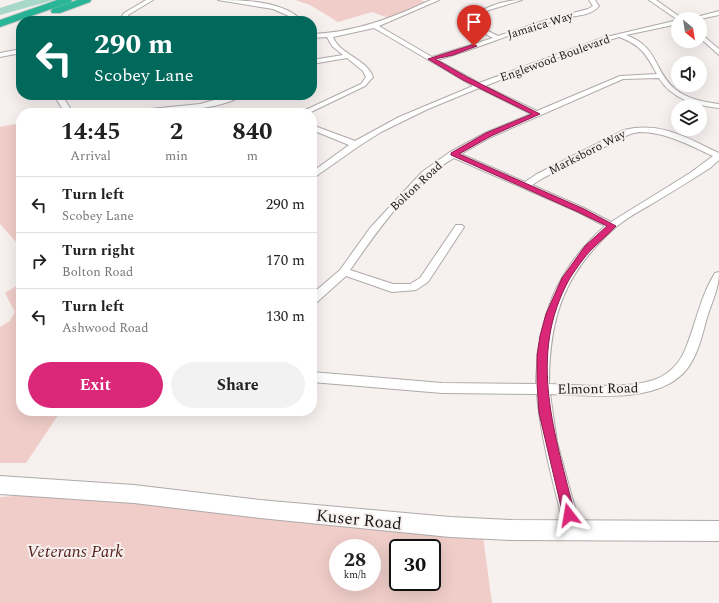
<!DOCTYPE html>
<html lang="en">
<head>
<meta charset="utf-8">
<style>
  :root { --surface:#fff; --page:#f2f2f2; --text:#222; --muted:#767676; --line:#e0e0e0; --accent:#db2777 }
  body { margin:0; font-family:Spectral,serif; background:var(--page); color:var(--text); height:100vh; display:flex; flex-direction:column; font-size:15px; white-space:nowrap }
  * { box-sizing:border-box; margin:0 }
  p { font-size:13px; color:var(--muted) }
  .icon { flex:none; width:22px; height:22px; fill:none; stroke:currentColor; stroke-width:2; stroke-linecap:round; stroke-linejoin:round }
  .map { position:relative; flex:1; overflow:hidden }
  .panel { position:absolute; left:16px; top:108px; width:301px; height:308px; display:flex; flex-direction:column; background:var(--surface); border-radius:16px; box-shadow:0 4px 16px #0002 }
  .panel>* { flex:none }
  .hud { position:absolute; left:16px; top:16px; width:301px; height:84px; border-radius:16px; box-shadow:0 4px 16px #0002; background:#00695c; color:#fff; overflow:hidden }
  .needle { width:26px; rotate:150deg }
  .buttons { position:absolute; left:671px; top:12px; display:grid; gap:8px }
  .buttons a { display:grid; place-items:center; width:36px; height:36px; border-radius:50%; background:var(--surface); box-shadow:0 4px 16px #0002; font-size:20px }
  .speed { position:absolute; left:329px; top:539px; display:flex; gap:8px; font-size:20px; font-weight:700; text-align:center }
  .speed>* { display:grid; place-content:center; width:52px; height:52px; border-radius:50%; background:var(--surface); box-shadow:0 4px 16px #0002; line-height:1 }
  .speed small { font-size:10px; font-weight:400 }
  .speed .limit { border:2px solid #111; border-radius:6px; background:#fff; color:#111 }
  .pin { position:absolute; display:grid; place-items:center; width:34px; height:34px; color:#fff; margin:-41px -17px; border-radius:50% 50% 50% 0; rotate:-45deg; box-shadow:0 0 4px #0007 }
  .pin .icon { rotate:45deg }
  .me { position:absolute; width:44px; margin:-22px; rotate:346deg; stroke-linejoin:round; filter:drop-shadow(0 0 3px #0008) }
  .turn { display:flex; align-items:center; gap:14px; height:84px; padding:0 12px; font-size:18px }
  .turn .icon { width:52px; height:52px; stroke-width:2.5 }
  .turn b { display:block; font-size:28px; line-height:34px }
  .eta { display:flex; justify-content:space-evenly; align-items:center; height:68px; text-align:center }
  .eta b { font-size:24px; font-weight:700; line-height:28px }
  .action { display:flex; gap:8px; margin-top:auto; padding:8px 12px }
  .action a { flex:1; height:46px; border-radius:24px; background:var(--accent); color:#fff; font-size:16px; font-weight:700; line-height:46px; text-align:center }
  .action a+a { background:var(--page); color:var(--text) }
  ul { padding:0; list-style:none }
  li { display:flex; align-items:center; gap:12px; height:56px; padding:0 12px; border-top:1px solid var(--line) }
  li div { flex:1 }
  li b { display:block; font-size:15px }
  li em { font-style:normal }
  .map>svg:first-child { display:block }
</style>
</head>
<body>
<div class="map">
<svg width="719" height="603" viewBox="0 0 719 603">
  <rect width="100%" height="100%" fill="#f6f0ef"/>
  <path fill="#f0cdc9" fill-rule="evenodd" d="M295 0H420L427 2 391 19 372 12 338 22 310 5Z
    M21 123V137L18 142H21V241L16 242 0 224V127Z
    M21 283V411H61L26 463H0V327L10 321 15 312 5 293Z
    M31 495 482 529 492 603H0V497ZM338 548H372V582H338ZM398 548H432V582H398Z"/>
  <path fill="#a7d8c9" d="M25 0H54L0 15V8Z"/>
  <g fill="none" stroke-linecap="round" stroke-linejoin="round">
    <defs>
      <path id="street" d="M146 0H153L128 15 131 21H125L122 16 124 13Z
        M218 0C243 0 285 1 302 21H296L291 17 273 9Z
        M431 0H439L379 26 432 57 493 38 480 31 472 22 474 15C488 6 505 0 522 0L489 10 479 17 478 22 484 29 498 36 543 21 588 9 593 6 589 0H595L599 6C591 16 577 15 565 18 521 29 480 48 437 60L479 83 602 38 678 20 649 0H656L683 19H678V24L626 35C659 47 653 70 675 89 687 99 704 102 719 104V108C695 105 673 100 659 78L623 79 491 137 461 154 525 182 537 174 624 130C661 121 687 138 719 153V160L710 168C690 181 670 193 650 205 639 211 627 218 617 226 565 271 549 316 549 384 578 385 624 389 650 381 666 377 679 365 685 350 696 324 700 297 715 273L719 272C719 290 711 303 706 321 702 337 697 356 687 369 658 405 591 395 550 394L557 442 581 530 578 535 573 537 568 535 565 530C554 485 541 441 537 394L442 393 312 382V372L442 383 536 384C538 319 555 270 605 226L578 212 454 158C410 183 379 229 350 270L393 284H410L420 278 456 225H462L464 227 428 282 416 290 392 292 346 276 316 303 312 304V294L340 270 370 228 422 172 450 152 485 133 531 114 479 88 428 109 381 132 359 146 312 179V172L349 145 312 130V125L355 141 399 117 473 86 374 28 333 37C340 55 366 58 373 77L365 86 309 113H299L361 84 366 77 363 71 347 58 312 64V60L343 55 332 46 327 37 312 38V34C357 32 391 18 431 0ZM619 37C641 45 646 54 657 74L620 76 537 111 485 86 580 49ZM639 132C666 132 689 145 713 156L690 173 611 222 584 208 532 185 543 178 630 134Z
        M719 11V15L700 19H689Z
        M700 33 719 49V55L700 38Z
        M21 49V53L0 57V53Z
        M54 95H62L73 113H65Z
        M232 95H242C224 111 151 113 126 113L130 111 200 104Z"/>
      <path id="secondary" d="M0 476 134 485 260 500 450 517 512 520 719 521V541L512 540 450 537 260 518 134 503 0 494Z"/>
      <path id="highway" d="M57 0H72L71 2 0 27V20Z
        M77 0H91L90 2 60 13H52L51 11 52 9Z"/>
    </defs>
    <use href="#street" stroke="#afaaa9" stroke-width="2"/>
    <use href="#secondary" stroke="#afaaa9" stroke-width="2"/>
    <use href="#highway" stroke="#cdcccc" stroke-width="2"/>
    <use href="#street" fill="#fff" fill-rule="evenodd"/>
    <use href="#secondary" fill="#fff" fill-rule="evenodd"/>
    <use href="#highway" fill="#29b597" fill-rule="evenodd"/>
  </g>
  <path fill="#db2777" stroke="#8e194d" d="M472 45 477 46 453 55 435 59 467 77 540 114 491 136 459 154 584 209 616 226C609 234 600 241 592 249 584 257 576 269 570 278 526 356 556 436 575 515L573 519 569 520 565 519 563 515 539 413 537 383V355L540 336 546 314 562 278 585 246 607 226 578 212 451 155V153L486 133 532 114 463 80 428 59Z"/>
  <g text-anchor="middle" stroke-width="4" stroke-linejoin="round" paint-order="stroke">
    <g font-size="12" fill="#1b1919" stroke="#f6f0ef">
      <text transform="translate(540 25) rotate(-17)" y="4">Jamaica Way</text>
      <text transform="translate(555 58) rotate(-20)" y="4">Englewood Boulevard</text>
      <text transform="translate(587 152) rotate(-27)" y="4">Marksboro Way</text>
      <text transform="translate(416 186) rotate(-43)" y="4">Bolton Road</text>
    </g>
    <g font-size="14" fill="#1b1919" stroke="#f6f0ef">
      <text transform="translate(598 388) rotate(-1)" y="5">Elmont Road</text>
    </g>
    <g font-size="17" fill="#1b1919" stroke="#f6f0ef">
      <text transform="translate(359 519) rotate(6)" y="6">Kuser Road</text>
    </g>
    <g font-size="17" font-style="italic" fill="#551c1a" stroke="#f6f0ef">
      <text x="75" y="557">Veterans Park</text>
    </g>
  </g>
</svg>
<div class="buttons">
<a><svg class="needle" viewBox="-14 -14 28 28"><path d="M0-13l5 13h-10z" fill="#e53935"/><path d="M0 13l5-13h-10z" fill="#767676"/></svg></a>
<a><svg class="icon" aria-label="sound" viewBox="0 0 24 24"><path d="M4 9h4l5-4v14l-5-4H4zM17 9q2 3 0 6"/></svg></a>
<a><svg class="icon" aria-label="layers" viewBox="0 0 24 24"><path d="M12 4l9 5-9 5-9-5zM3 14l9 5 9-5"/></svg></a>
</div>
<div class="speed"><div>28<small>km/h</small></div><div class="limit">30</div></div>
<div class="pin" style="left:474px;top:46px;background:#d93025"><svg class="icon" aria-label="arrive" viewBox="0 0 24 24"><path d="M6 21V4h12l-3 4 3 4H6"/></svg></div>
<svg class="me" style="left:569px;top:515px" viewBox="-20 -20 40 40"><path d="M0-17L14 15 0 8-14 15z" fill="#db2777" stroke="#fff" stroke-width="4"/></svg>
<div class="hud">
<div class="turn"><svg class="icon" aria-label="left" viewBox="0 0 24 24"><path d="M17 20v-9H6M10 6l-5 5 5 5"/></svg><div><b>290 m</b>Scobey Lane</div></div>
</div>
<section class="panel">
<div class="eta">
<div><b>14:45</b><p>Arrival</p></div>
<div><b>2</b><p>min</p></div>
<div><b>840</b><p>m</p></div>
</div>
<ul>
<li><svg class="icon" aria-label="left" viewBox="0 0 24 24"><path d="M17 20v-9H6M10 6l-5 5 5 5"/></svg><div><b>Turn left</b><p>Scobey Lane</p></div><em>290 m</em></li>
<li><svg class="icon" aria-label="right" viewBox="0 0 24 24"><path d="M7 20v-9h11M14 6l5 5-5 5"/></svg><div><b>Turn right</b><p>Bolton Road</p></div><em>170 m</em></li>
<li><svg class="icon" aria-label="left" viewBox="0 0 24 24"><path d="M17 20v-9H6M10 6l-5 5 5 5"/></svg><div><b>Turn left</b><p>Ashwood Road</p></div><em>130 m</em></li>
</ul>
<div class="action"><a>Exit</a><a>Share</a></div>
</section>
</div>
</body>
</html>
